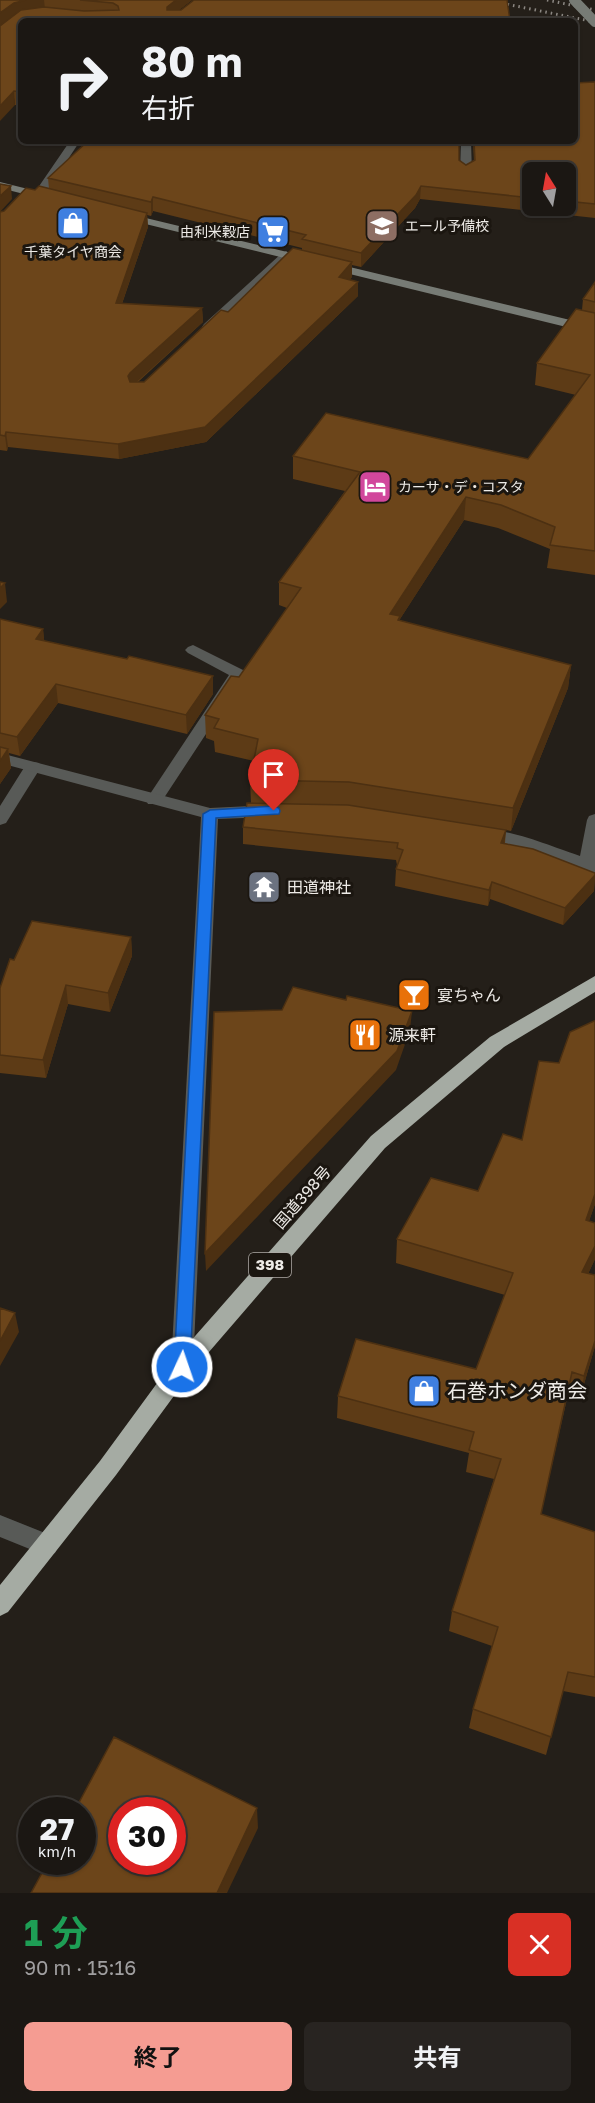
<!DOCTYPE html>
<html lang="ja">
<head>
<meta charset="utf-8">
<style>
  :root { --surface:#1b1713; --page:#282421; --text:#f1f3f6; --muted:#a09fa0; --line:#393633; --accent:#f59c92 }
  body { margin:0; font-family:"Golos Text","Noto Sans JP",sans-serif; background:var(--page); color:var(--text); height:100vh; display:flex; flex-direction:column; font-size:22px; white-space:nowrap }
  * { box-sizing:border-box; margin:0 }
  p { font-size:20px; color:var(--muted) }
  .icon { flex:none; width:33px; height:33px; fill:none; stroke:currentColor; stroke-width:2; stroke-linecap:round; stroke-linejoin:round }
  .map { position:relative; height:1893px; overflow:hidden }
  .details { display:flex; flex-direction:column; background:var(--surface); flex:1 }
  .details>* { flex:none }
  .hud { position:absolute; left:18px; top:18px; width:560px; height:126px; border-radius:9px; box-shadow:0 2px 4px #0004,0 0 0 2px var(--line); background:#1b1713; color:var(--text); overflow:hidden }
  .needle { width:39px; rotate:349deg }
  .fabs { position:absolute; left:522px; top:162px; display:grid; gap:12px }
  .fabs a { display:grid; place-items:center; width:54px; height:54px; border-radius:9px; background:var(--surface); box-shadow:0 2px 4px #0004,0 0 0 2px var(--line); font-size:30px }
  .speed { position:absolute; left:18px; top:1797px; display:flex; gap:12px; font-size:30px; font-weight:700; text-align:center }
  .speed>* { display:grid; place-content:center; width:78px; height:78px; border-radius:50%; background:var(--surface); box-shadow:0 2px 4px #0004,0 0 0 2px var(--line); line-height:1 }
  .speed small { font-size:15px; font-weight:400 }
  .speed .limit { border:9px solid #d22; background:#fff; color:#111 }
  .pin { position:absolute; display:grid; place-items:center; width:51px; height:51px; color:#fff; margin:-62px -26px; border-radius:50% 50% 50% 0; rotate:-45deg; box-shadow:0 0 6px #0007 }
  .pin .icon { rotate:45deg }
  .me { position:absolute; width:66px; margin:-33px; rotate:3deg; stroke-linejoin:round; filter:drop-shadow(0 0 4px #0008) }
  .turn { display:flex; align-items:center; gap:21px; height:126px; padding:0 24px; font-size:27px }
  .turn .icon { width:78px; height:78px; stroke-width:2.5 }
  .turn b { display:block; font-size:42px; line-height:51px }
  .round { display:grid; place-items:center; flex:none; width:63px; height:63px; border-radius:9px; background:var(--page) }
  .head { display:flex; align-items:center; justify-content:space-between; height:102px; padding:0 24px }
  h1 { font-size:36px; font-weight:700; line-height:45px; color:#1e9e55 }
  .primary-button { display:flex; gap:12px; margin-top:auto; padding:12px 24px }
  .primary-button a { flex:1; height:69px; border-radius:9px; background:var(--accent); color:#111; font-size:24px; font-weight:700; line-height:69px; text-align:center }
  .primary-button a+a { background:var(--page); color:var(--text) }
  .map>svg:first-child { display:block }
</style>
</head>
<body>
<div class="map">
<svg width="595" height="1893" viewBox="0 0 595 1893">
  <rect width="100%" height="100%" fill="#241f19"/>
  <g fill="none" stroke-linecap="round" stroke-linejoin="round">
    <path fill="#585a57" fill-rule="evenodd" d="M286 251 292 255 290 257 212 330H204L202 327 204 324 282 253Z
      M193 645 243 670 246 673 160 804H148L146 800 229 675 188 653 185 650 188 647Z
      M33 762 39 763 41 767 6 823 0 825V806L27 763Z"/>
    <path fill="#585a57" fill-rule="evenodd" d="M70 141H80L43 197H35L33 195Z
      M461 141H471L472 174 466 177 460 174Z
      M0 753 210 808 270 805 276 807 278 811 276 815 270 817 218 819 193 1367 190 1374 182 1377 174 1374 171 1367 201 817 0 763Z
      M595 814V874L512 846 476 839 474 835 476 831C500 824 555 848 580 856L587 820 589 816Z
      M0 1515 55 1537 59 1545 55 1553 47 1556 0 1537Z"/>
    <path fill="#777b75" fill-rule="evenodd" d="M0 182 52 195 54 197 48 200 0 188Z
      M125 213 595 326V334L121 218 119 216Z"/>
    <path fill="#a5aba3" fill-rule="evenodd" d="M595 976V992L504 1047 385 1148 190 1374 116 1475 8 1612 0 1616V1585L100 1461 174 1360 371 1136 490 1037Z"/>
    <path stroke="#8c8883" stroke-width="3" stroke-dasharray="1.5 4" stroke-linecap="butt" d="M486 0 595 22
      M547 0 595 10"/>
    <path stroke="#777b75" stroke-width="10" d="M574 0 595 22"/>
  </g>
  <path fill="#5d3b16" fill-rule="evenodd" d="M0 0H192L179 10 21 21V105H15Z
    M595 82V218L420 199 415 208 361 267 352 265V277L349 280 358 296 206 442 119 459 8 447 7 451 0 450V212L4 211 35 190 49 189 48 178 459 160 466 165 474 161 473 141H574ZM532 172H566V206H532ZM153 211 302 248V250L144 382H138L203 322 202 308 122 304 148 227 147 215 151 216Z
    M595 282V575L547 568 550 549 498 528 464 520 400 619V621L571 665 568 688 511 831 506 830 505 843 595 873 594 891 563 925 490 899 488 906 395 886 396 869 397 865 396 860 243 844V827L251 803 250 780 254 761 215 752 214 741 206 738 205 715 239 677 287 608 279 605V582L345 491 293 479V456L528 459 576 395 535 385 537 363 582 310 583 299Z
    M0 619 43 629 44 641 213 694 187 734 58 703 20 756 9 753 11 768 0 784Z
    M131 937 132 956 110 1012 68 1004 46 1078 0 1073V988L14 960Z
    M595 1021V1204L589 1221 595 1223V1259L588 1274 595 1275V1346L580 1398 568 1394 541 1514 595 1532V1697L563 1691 546 1755 469 1728 473 1709 492 1646 449 1631 452 1611 494 1479 466 1472 469 1453 337 1418 338 1396 476 1369 505 1295 396 1263 397 1239 478 1191 522 1140 559 1063Z"/>
  <path fill="#4c3012" d="M26 0H44L45 9 0 26V13L14 3Z
    M176 0H192L168 19 167 7Z
    M14 91 15 105 0 121V106Z
    M11 186 12 199 0 212V196Z
    M421 186 420 199 415 208 361 267V253Z
    M153 197V211L151 216V202Z
    M147 213 148 227 117 318 116 303Z
    M352 262V277L338 291 339 277Z
    M358 282V296L206 442 119 459 118 444Z
    M202 308 203 322 131 387 128 376 130 373Z
    M6 432 8 447 7 451 5 436Z
    M466 497 464 520 400 619 399 640 390 614Z
    M5 583 7 602 0 609V588Z
    M43 629 45 648 36 639Z
    M571 665 568 688 511 831 513 808Z
    M213 676V694L187 734 186 715Z
    M56 684 58 703 20 756 17 737Z
    M8 749 11 768 0 784V761Z
    M506 830 504 847 501 843Z
    M595 875 594 891 563 925 565 908Z
    M492 882 490 899 488 906 489 890Z
    M131 937 132 956 110 1012 108 993Z
    M66 985 68 1004 46 1078 43 1060Z
    M412 1011 410 1030 396 1070 206 1271 205 1253Z
    M595 1194V1204L581 1243 586 1220Z
    M595 1246V1259L578 1295 582 1272Z
    M15 1313 19 1332 0 1366V1341Z
    M595 1341V1346L580 1398 584 1376Z
    M257 1808 258 1828 227 1893H217Z"/>
  <path fill="#6c451a" stroke="#4c3012" stroke-width="1.5" fill-rule="evenodd" d="M0 0H26L14 3 0 13Z
    M80 0H176L167 7V10H181L194 0H507L510 21H21V92L14 91 0 106V26L21 10 44 7 84 11 119 10 118 6 113 3Z
    M595 82V204L566 201V172H532V198L421 186 416 195 361 253 302 239 306 235 153 197 151 202 48 178 88 141H459V160L466 165 475 160 474 141H574V83Z
    M0 184 11 186 0 196Z
    M39 186 147 213 116 303 202 308 130 373 128 376 130 382H144L221 310 228 312 293 248 352 262 339 277 358 282 205 427 118 444 6 432 5 436 0 435V212L4 211 26 188 35 190Z
    M595 282V302L583 299Z
    M576 309 595 313V551L550 545 555 527 501 505 466 497 390 614 400 616 398 620 571 665 513 808 349 782 250 780 258 739 214 728 219 719 205 715 231 676 239 677 301 588 279 582 360 472 293 456 326 413 528 459 590 375 537 363Z
    M0 582 5 583 0 588Z
    M0 619 43 629 36 639 127 659 129 656 213 676 186 715 56 684 17 737 0 733Z
    M0 747 8 749 0 761Z
    M247 803 348 805 506 830 501 843 533 849 595 873V875L565 908 492 882 489 890 396 869 403 850 397 848 398 843 243 827Z
    M32 921 131 937 108 993 66 985 43 1060 0 1055V988L10 959 14 960Z
    M293 987 346 1000 347 996 412 1011 397 1051 205 1253 214 1012 282 1010Z
    M594 1021H595V1194L586 1220 595 1223V1246L582 1272 595 1275V1341L584 1376 572 1372 541 1514 595 1532V1677L568 1672 551 1737 473 1709 498 1627 452 1611 501 1459 469 1450 474 1432 338 1396 356 1339 476 1369 513 1273 397 1239 431 1178 478 1191 503 1134 522 1140 539 1061 559 1063 570 1032Z
    M0 1308 15 1313 0 1341Z
    M114 1737 257 1808 217 1893H31L48 1862H82V1810H75ZM122 1810H172V1862H122Z"/>
  <path fill="#1a73e8" stroke="#114b97" stroke-width="1.5" d="M274 806 279 808 280 811 279 814 216 818 190 1367 188 1372 182 1374 176 1372 174 1367 203 814 210 810Z"/>
  <defs>
    <symbol id="shop-square" viewBox="-11 -11 22 22"><rect x="-9" y="-9" width="18" height="18" rx="4" fill="#3f7fe0" stroke="#1b1610"/><path d="M-5-2.5h2.3a2.7 3.5 0 0 1 5.4 0H5L5.5 6h-11ZM-1.5-2.5h3a1.5 2.3 0 0 0-3 0Z" fill="#fff"/></symbol>
    <symbol id="school-square" viewBox="-11 -11 22 22"><rect x="-9" y="-9" width="18" height="18" rx="4" fill="#8d6e63" stroke="#1b1610"/><path d="M0-5L7-2L0 1L-7-2ZM-4 1L0 2.5L4 1V4Q0 6-4 4Z" fill="#fff"/></symbol>
    <symbol id="supermarket-square" viewBox="-11 -11 22 22"><rect x="-9" y="-9" width="18" height="18" rx="4" fill="#3f7fe0" stroke="#1b1610"/><path d="M-6-5.5h2.5l.6 2H6L4.5 2H-2.5L-4.4-4H-6ZM-1.5 3.2a1.3 1.3 0 1 0 .1 0ZM3 3.2a1.3 1.3 0 1 0 .1 0Z" fill="#fff"/></symbol>
    <symbol id="hotel-square" viewBox="-11 -11 22 22"><rect x="-9" y="-9" width="18" height="18" rx="4" fill="#d1479c" stroke="#1b1610"/><path d="M-6-4.5h1.5V1H6V5H4.5V3h-9V5H-6ZM-4 0a1.8 1.8 0 1 1 3.6 0ZM.5 0V-2.5h3Q6-2.5 6 0Z" fill="#fff"/></symbol>
    <symbol id="temple-square" viewBox="-11 -11 22 22"><rect x="-9" y="-9" width="18" height="18" rx="4" fill="#6b7280" stroke="#1b1610"/><path d="M0-6L5-2H3V0L6.5 2.5H4V6H1.5V3h-3V6H-4V2.5H-6.5L-3 0V-2H-5Z" fill="#fff"/></symbol>
    <symbol id="bar-square" viewBox="-11 -11 22 22"><rect x="-9" y="-9" width="18" height="18" rx="4" fill="#e8710a" stroke="#1b1610"/><path d="M-6-5H6L.8 .8V4.5H3.5V6h-7V4.5H-.8V.8Z" fill="#fff"/></symbol>
    <symbol id="restaurant-square" viewBox="-11 -11 22 22"><rect x="-9" y="-9" width="18" height="18" rx="4" fill="#e8710a" stroke="#1b1610"/><path d="M-5-6h1v4h1v-4h1v4h1v-4h1v5L-1.5 .5V6h-2V.5L-5-1ZM5-6V6H3V1.5H1.5Q1.5-4 5-6Z" fill="#fff"/></symbol>
  </defs>
  <g fill-rule="evenodd">
    <use href="#shop-square" x="54" y="204" width="38" height="38"/>
    <use href="#school-square" x="363" y="207" width="38" height="38"/>
    <use href="#supermarket-square" x="254" y="213" width="38" height="38"/>
    <use href="#hotel-square" x="356" y="468" width="38" height="38"/>
    <use href="#temple-square" x="245" y="868" width="38" height="38"/>
    <use href="#bar-square" x="395" y="976" width="38" height="38"/>
    <use href="#restaurant-square" x="346" y="1016" width="38" height="38"/>
    <use href="#shop-square" x="405" y="1372" width="38" height="38"/>
  </g>
  <g text-anchor="middle" stroke-width="6" stroke-linejoin="round" paint-order="stroke">
    <g font-size="14" fill="#eeebe7" stroke="#1b1610" text-anchor="start">
      <text x="405" y="231">エール予備校</text>
      <text x="250" y="237" text-anchor="end">由利米穀店</text>
      <text x="73" y="257" text-anchor="middle">千葉タイヤ商会</text>
      <text x="398" y="492">カーサ・デ・コスタ</text>
    </g>
    <rect fill="#1b1610" stroke="#afaba6" stroke-width="1.5" x="249" y="1253" width="42" height="24" rx="4.5"/>
    <g font-size="15" font-weight="bold" fill="#eeebe7">
      <text x="270" y="1270">398</text>
    </g>
    <g font-size="16" fill="#eeebe7" stroke="#1b1610" text-anchor="start">
      <text x="287" y="893">田道神社</text>
      <text x="437" y="1001">宴ちゃん</text>
      <text x="388" y="1041">源来軒</text>
    </g>
    <g font-size="16" fill="#eeebe7" stroke="#1b1610">
      <text transform="translate(302 1197) rotate(-49)" y="6">国道398号</text>
    </g>
    <g font-size="20" fill="#eeebe7" stroke="#1b1610" text-anchor="start">
      <text x="447" y="1398">石巻ホンダ商会</text>
    </g>
  </g>
</svg>
<div class="fabs">
<a><svg class="needle" viewBox="-14 -14 28 28"><path d="M0-13l5 13h-10z" fill="#e53935"/><path d="M0 13l5-13h-10z" fill="#a09fa0"/></svg></a>
</div>
<div class="speed"><div>27<small>km/h</small></div><div class="limit">30</div></div>
<div class="pin" style="left:274px;top:811px;background:#d93025"><svg class="icon" aria-label="arrive" viewBox="0 0 24 24"><path d="M6 21V4h12l-3 4 3 4H6"/></svg></div>
<svg class="me" style="left:182px;top:1367px" viewBox="-20 -20 40 40"><circle r="17" fill="#1a73e8" stroke="#fff" stroke-width="3"/><path d="M0-11L8 9 0 5-8 9z" fill="#fff"/></svg>
<div class="hud">
<div class="turn"><svg class="icon" aria-label="right" viewBox="0 0 24 24"><path d="M7 20v-9h11M14 6l5 5-5 5"/></svg><div><b>80 m</b>右折</div></div>
</div>
</div>
<section class="details">
<div class="head"><div><h1>1 分</h1><p>90 m · 15:16</p></div><a class="round" style="background:#d93025;color:#fff"><svg class="icon" aria-label="close" viewBox="0 0 24 24"><path d="M6 6l12 12M18 6L6 18"/></svg></a></div>
<div class="primary-button"><a>終了</a><a>共有</a></div>
</section>
</body>
</html>
